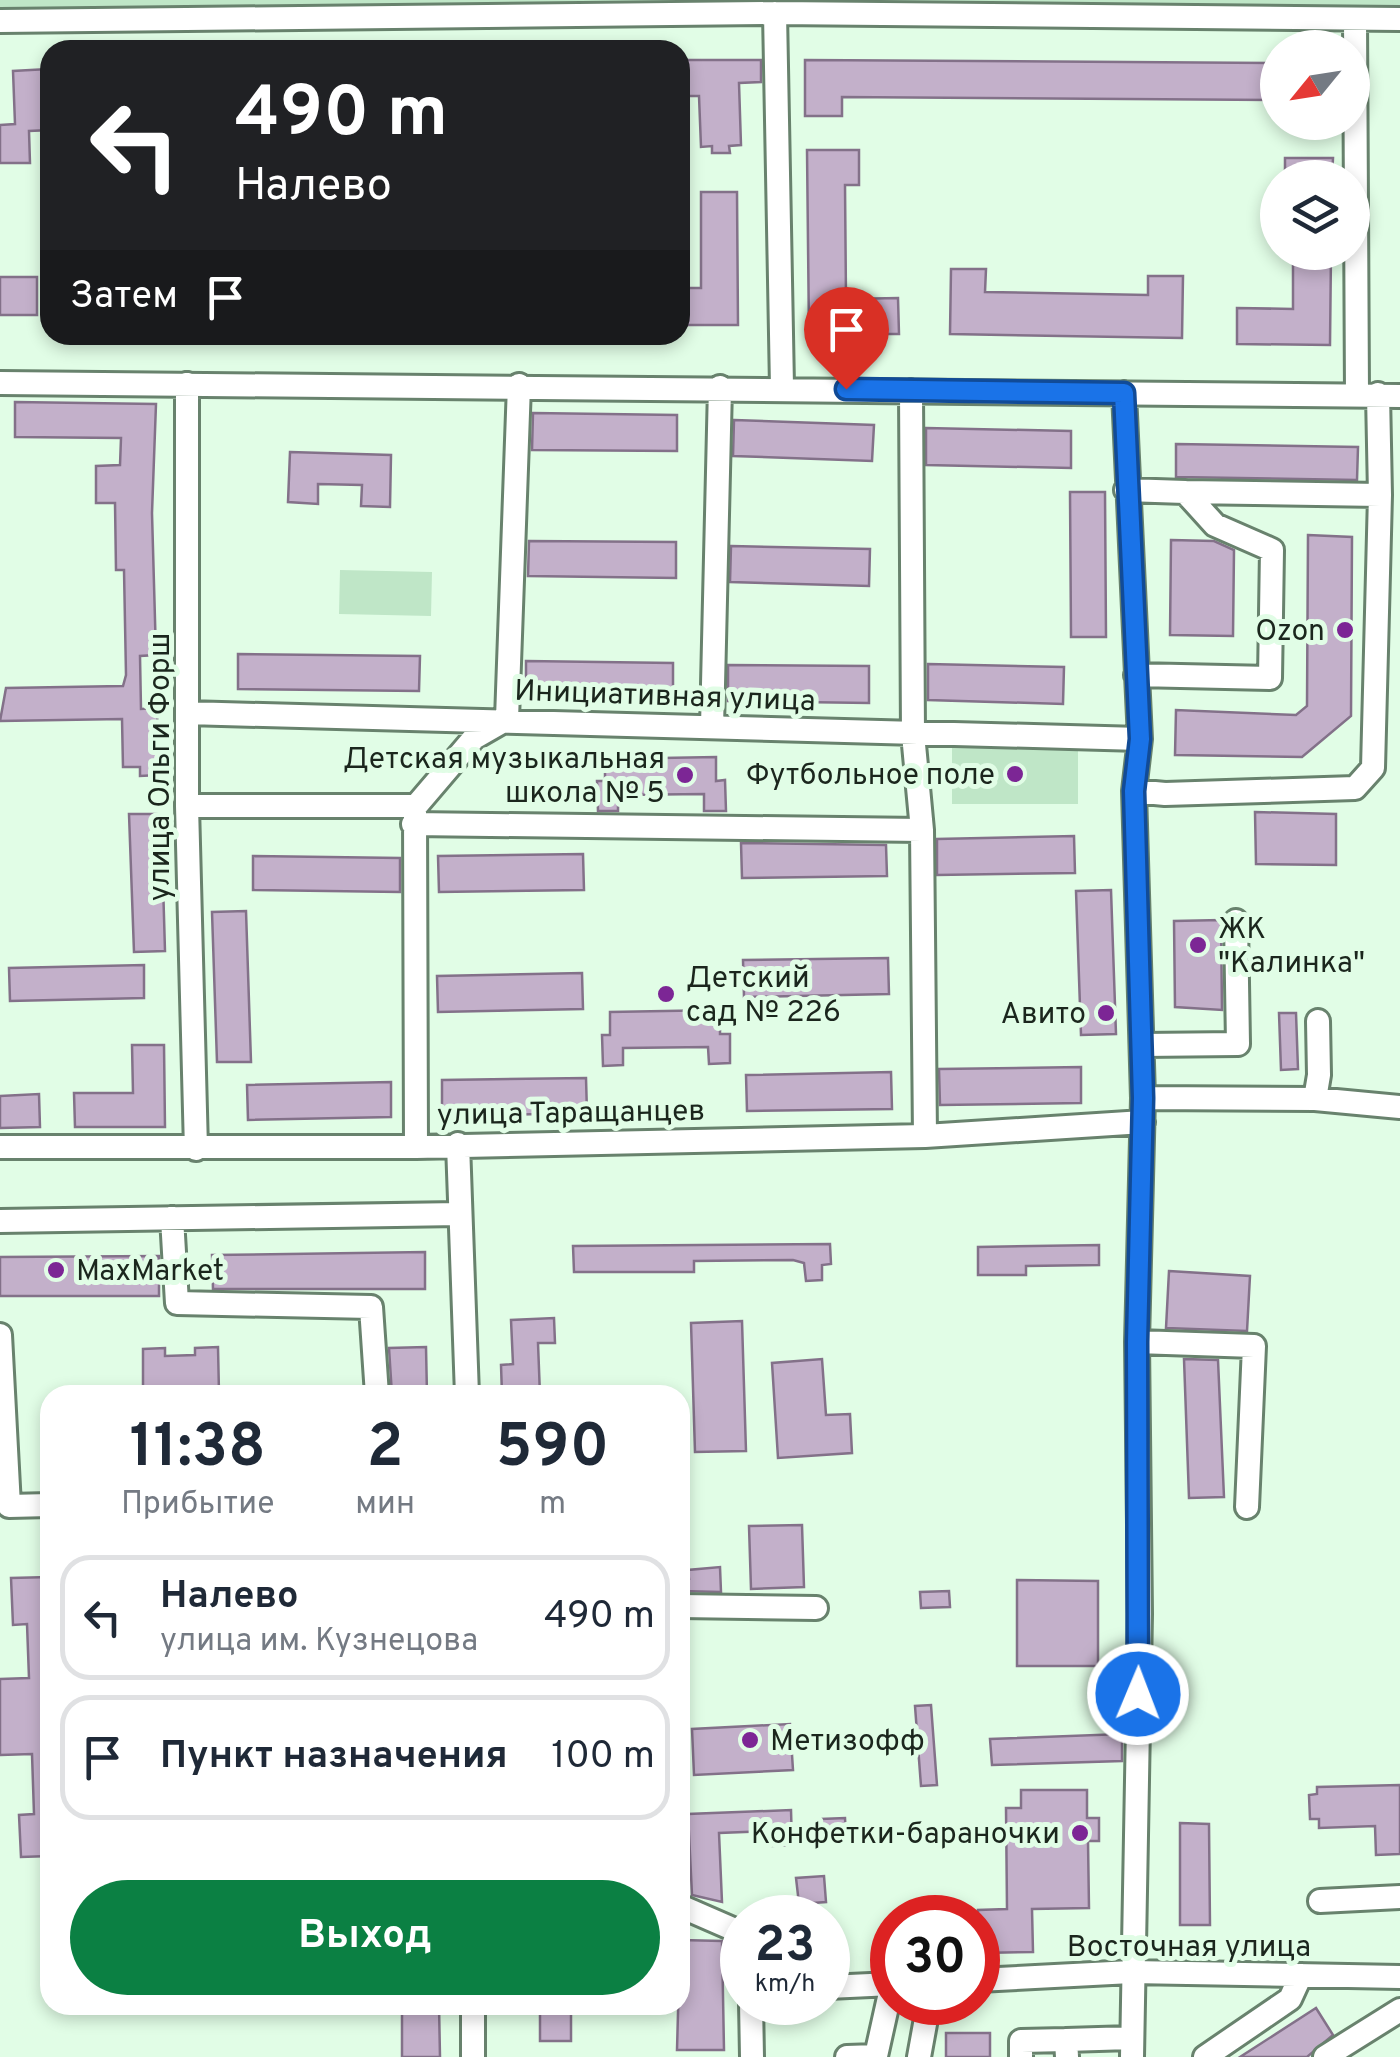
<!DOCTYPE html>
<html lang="ru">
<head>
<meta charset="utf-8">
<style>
  :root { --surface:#fff; --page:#f6f6f7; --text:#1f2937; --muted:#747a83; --line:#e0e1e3; --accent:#0b8043 }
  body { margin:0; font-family:Overpass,sans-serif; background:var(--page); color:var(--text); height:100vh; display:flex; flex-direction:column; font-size:38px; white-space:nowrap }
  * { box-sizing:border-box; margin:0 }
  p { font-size:32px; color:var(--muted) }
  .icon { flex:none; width:55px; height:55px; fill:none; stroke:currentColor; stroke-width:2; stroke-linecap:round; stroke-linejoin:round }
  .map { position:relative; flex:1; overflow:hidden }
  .details { position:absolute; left:40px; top:1385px; width:650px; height:630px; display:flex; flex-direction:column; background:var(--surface); border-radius:30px; box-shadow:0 5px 15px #0003 }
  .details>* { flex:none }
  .top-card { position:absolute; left:40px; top:40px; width:650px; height:305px; border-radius:30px; box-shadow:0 5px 15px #0003; background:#202124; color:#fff; overflow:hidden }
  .needle { width:65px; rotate:240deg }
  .tools { position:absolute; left:1260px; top:30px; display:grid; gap:20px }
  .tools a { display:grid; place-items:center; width:110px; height:110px; border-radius:50%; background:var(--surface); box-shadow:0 5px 15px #0003; font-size:50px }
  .speed { position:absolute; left:720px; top:1895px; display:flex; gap:20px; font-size:50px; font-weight:700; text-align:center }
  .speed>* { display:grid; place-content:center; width:130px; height:130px; border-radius:50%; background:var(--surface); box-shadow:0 5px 15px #0003; line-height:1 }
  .speed small { font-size:25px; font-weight:400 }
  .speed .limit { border:15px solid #d22; background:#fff; color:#111 }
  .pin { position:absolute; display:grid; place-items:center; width:85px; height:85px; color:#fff; margin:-102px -42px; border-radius:50% 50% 50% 0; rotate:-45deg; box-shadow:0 0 10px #0007 }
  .pin .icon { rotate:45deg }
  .me { position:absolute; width:110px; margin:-55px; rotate:1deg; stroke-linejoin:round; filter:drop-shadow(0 0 8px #0008) }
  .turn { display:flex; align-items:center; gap:35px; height:210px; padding:0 30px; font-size:45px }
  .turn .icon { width:130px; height:130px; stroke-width:2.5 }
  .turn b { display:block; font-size:70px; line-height:85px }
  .then { display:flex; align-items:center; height:95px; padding:0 30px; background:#0003; gap:20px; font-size:38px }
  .eta { display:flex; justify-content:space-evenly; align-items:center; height:170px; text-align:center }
  .eta b { font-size:60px; font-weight:700; line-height:70px }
  .cta { display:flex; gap:20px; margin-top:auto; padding:20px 30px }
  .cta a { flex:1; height:115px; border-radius:60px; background:var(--accent); color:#fff; font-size:40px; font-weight:700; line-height:115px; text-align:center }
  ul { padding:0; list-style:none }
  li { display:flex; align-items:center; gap:30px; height:125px; margin:0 20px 15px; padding:0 10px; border:5px solid var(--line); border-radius:30px }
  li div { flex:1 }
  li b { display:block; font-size:38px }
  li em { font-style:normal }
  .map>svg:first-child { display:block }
</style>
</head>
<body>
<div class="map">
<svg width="1400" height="2057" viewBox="0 0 1400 2057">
  <rect width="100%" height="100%" fill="#e1fde6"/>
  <path fill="#bfe6c7" d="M0 0H1400V16L0 18Z
    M340 570 432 572 431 616 339 614Z
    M952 743H1078V804H952Z"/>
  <path fill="#c3b0ca" stroke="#837189" stroke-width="2.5" d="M680 60H761V82L739 83 741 145 729 146 730 153H712V146L701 147 699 96H680Z
    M805 60 1278 63V100L842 97V116H805Z
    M48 69 50 130 29 131 30 163H0V125L15 124 13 71Z
    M807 150H859V185H845L846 299 898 298 899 334H809Z
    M1285 158H1333L1332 178H1285Z
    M701 192H737L738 325H680V288H701Z
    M1293 252H1331L1330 345 1237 344V308L1293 309Z
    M951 269H986L985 292 1148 295V276H1183L1182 338 950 334Z
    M0 277H37V315H0Z
    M15 402 156 404 152 513 156 655 140 656 141 709 157 708 159 775 140 776V767H123L122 719 0 721 6 688 123 686 126 675 124 570H116L115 503H96V466L120 465 121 438 15 437Z
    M533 413 677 415V451L532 450Z
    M734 420 874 425 872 461 733 456Z
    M926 428 1071 431V468L926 465Z
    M1176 444 1358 447 1357 480 1176 477Z
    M290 452 391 455 390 507 361 506 362 485 318 484V504L288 502Z
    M1070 492H1105L1106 637H1071Z
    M1308 535 1352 537 1351 716 1302 757 1175 755 1176 710 1296 715 1307 706Z
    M1171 540 1214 541 1234 550 1233 636 1170 635Z
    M529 541 676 542V578L528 576Z
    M731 546 870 549 869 586 730 582Z
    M238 654 420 656 419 691 238 689Z
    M526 661 673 663V699L526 697Z
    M928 664 1064 667 1063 704 928 700Z
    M728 665 869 666V703L728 701Z
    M716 757V781L725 780 726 811H704V794L618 795V811H598L597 781H605V759Z
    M1255 812 1336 814V865L1256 864Z
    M129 814H161L165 951 134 952Z
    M1074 836 1075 873 937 875V839Z
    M741 843 886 845 887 876 742 878Z
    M583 854 584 890 439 892 438 856Z
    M253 856 400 858V892L253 890Z
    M1111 890 1116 1034 1081 1035 1076 891Z
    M246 911 251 1062H217L212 912Z
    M1221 920 1222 1010 1175 1007 1174 921Z
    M888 958 889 994 744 997 743 960Z
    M144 965V998L10 1001 9 968Z
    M582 973 583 1009 438 1012 437 976Z
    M720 1010V1034H730V1063L709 1064 708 1047 623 1048V1065L603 1066 602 1035H610V1012Z
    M1279 1013H1296L1298 1069 1281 1070Z
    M132 1045H164L165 1127H75L74 1093H133Z
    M1081 1067V1103L940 1105 939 1069Z
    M891 1072 892 1109 747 1111 746 1075Z
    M586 1078 587 1113 442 1116V1080Z
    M391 1082V1117L248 1120 247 1085Z
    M39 1094 40 1127 0 1128V1096Z
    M830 1244 831 1264 822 1265V1280L806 1281 804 1263 793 1260 694 1261V1272H574L573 1246Z
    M1099 1245V1265L1026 1266V1275H978V1247Z
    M425 1252V1289H213L212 1255Z
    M159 1256V1296H0V1257Z
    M1169 1271 1250 1276 1247 1331 1166 1328Z
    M554 1318 555 1343H538L540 1395H502L501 1365 513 1364 511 1320Z
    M742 1321 746 1451 695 1452 691 1323Z
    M218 1347 219 1393 143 1394V1349L165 1348V1356L195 1355V1348Z
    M426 1347 427 1395H392L389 1348Z
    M822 1359 826 1415 850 1414 852 1453 778 1458 772 1363Z
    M1184 1359 1218 1360 1224 1497 1189 1498Z
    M802 1525 804 1587 751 1589 749 1526Z
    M720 1567 721 1592 680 1591V1580L689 1579 688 1570Z
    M50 1577V1856L21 1857 19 1815 34 1814 32 1754 0 1755V1679L29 1678 27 1624 13 1625 11 1578Z
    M1017 1580 1098 1581V1666H1017Z
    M949 1591 950 1607 921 1608 920 1592Z
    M931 1705 937 1785 921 1786 915 1706Z
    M790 1724 793 1770 694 1775 692 1729Z
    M1122 1734V1761L992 1765 990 1739Z
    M1400 1785V1854L1376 1855 1375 1826 1319 1828V1819H1310L1309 1795 1317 1794V1787Z
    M1021 1790H1087V1818H1099V1841H1088L1089 1908 1032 1909 1033 1952 978 1953V1910L1007 1909 1006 1808H1021Z
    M791 1810 792 1845 771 1846 770 1831 719 1833 722 1902 692 1895 688 1814Z
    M845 1818 846 1838 821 1839V1819Z
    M1180 1823 1209 1824 1210 1925H1180Z
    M824 1876 826 1902 799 1904 796 1878Z
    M680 1940 722 1941 724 2050H677Z
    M402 2005H439L440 2057H402Z
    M540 2005H571V2041H540Z
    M1316 2008 1333 2035 1307 2057H1240Z
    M946 2033H990V2057H946Z"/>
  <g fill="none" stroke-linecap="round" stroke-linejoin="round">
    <defs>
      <path id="minor" d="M775 13 782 387
        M1355 19 1357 393
        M0 21 775 13 1400 19
        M0 383 1400 396
        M187 384V806L196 1149
        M911 391 913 734 922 830 925 1136
        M1124 393 1140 739 1134 791 1143 1098 1137 1342 1140 1614 1132 2057
        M1126 490 1185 492 1215 525 1272 550 1270 678 1136 675
        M1185 492 1380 495 1378 394
        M187 713 1140 739
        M712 727 720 387
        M1134 791 1165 794 1355 788 1373 768 1380 495
        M187 806H416L474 738 507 719 519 385
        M415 810 416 1147
        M413 824 922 830
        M1142 1045 1238 1044 1236 921
        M1143 1098 1315 1099 1400 1107
        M1315 1099 1319 1075 1318 1021
        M458 1144 467 1395
        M0 1147H416L925 1136 1143 1122
        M172 1218 177 1303 371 1307 377 1395
        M0 1221 459 1214
        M0 1335 9 1506 50 1505
        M1137 1342 1254 1346 1247 1507
        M680 1606 816 1608
        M1320 1901 1400 1897
        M680 1906 742 1933
        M978 1980 1131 1972 1400 1977
        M828 1987 892 1984
        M751 2002 752 2057
        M473 2057V2005
        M847 2057 876 2056 892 1984
        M919 2057 929 2002
        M1021 2057V2041L1066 2040
        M1067 2057 1066 2040 1131 2038
        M1205 2057 1290 1999 1301 1975
        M1325 2057 1400 2010"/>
    </defs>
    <use href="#minor" stroke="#68826d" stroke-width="28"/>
    <use href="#minor" stroke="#fff" stroke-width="22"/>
  </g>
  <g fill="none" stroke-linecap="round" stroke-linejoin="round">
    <defs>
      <path id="route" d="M846 389 1124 393 1140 739 1134 791 1143 1098 1137 1342 1138 1694"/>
    </defs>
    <use href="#route" stroke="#114b97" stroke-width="25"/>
    <use href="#route" stroke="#1a73e8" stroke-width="18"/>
  </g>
  <g fill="#7c2695" stroke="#e1fde6" stroke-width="4">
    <circle cx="1345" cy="630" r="10"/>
    <circle cx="1015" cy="774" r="10"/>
    <circle cx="685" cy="775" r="10"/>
    <circle cx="1198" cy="945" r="10"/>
    <circle cx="666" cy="994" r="10"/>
    <circle cx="1106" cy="1013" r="10"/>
    <circle cx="56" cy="1270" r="10"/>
    <circle cx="750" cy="1740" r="10"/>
    <circle cx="1080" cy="1833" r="10"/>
  </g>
  <g text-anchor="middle" stroke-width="10" stroke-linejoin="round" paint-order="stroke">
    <g font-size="30" fill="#1b261d" stroke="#e1fde6" text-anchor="end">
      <text x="1325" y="640">Ozon</text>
      <text x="665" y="768">Детская музыкальная<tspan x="665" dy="34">школа № 5</tspan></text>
      <text x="995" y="784">Футбольное поле</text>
      <text x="1218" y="938" text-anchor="start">ЖК<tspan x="1218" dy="34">"Калинка"</tspan></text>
      <text x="686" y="987" text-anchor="start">Детский<tspan x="686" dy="34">сад № 226</tspan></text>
      <text x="1086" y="1023">Авито</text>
      <text x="76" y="1280" text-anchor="start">MaxMarket</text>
      <text x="770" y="1750" text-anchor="start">Метизофф</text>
      <text x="1060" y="1843">Конфетки-бараночки</text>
    </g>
    <g font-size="30" fill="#1b261d" stroke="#e1fde6">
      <text transform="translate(665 695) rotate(2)" y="10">Инициативная улица</text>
      <text transform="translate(159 767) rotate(-90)" y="10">улица Ольги Форш</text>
      <text transform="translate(571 1112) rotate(-1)" y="10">улица Таращанцев</text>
      <text x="1189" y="1956">Восточная улица</text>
    </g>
  </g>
</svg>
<div class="tools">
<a><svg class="needle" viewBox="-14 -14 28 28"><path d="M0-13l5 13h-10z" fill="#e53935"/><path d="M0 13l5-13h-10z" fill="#747a83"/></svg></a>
<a><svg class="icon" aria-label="layers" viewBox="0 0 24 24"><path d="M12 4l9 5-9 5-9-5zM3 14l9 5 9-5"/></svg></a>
</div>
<div class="speed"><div>23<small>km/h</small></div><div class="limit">30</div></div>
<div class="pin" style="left:846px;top:389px;background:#d93025"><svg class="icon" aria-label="arrive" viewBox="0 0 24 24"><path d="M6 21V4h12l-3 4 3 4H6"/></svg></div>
<svg class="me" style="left:1138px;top:1694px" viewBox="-20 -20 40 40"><circle r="17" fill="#1a73e8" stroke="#fff" stroke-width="3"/><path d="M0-11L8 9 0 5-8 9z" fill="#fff"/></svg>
<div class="top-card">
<div class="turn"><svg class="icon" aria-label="left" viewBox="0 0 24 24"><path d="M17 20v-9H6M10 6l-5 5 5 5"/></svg><div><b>490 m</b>Налево</div></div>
<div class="then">Затем<svg class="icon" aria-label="arrive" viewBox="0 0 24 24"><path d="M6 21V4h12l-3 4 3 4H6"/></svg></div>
</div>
<section class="details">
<div class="eta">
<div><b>11:38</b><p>Прибытие</p></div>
<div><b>2</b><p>мин</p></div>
<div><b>590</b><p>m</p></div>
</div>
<ul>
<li><svg class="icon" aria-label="left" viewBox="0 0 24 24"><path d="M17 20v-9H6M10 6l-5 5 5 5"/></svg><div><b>Налево</b><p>улица им. Кузнецова</p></div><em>490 m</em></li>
<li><svg class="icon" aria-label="arrive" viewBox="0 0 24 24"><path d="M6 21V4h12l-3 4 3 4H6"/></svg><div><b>Пункт назначения</b></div><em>100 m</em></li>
</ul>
<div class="cta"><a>Выход</a></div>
</section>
</div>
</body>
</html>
